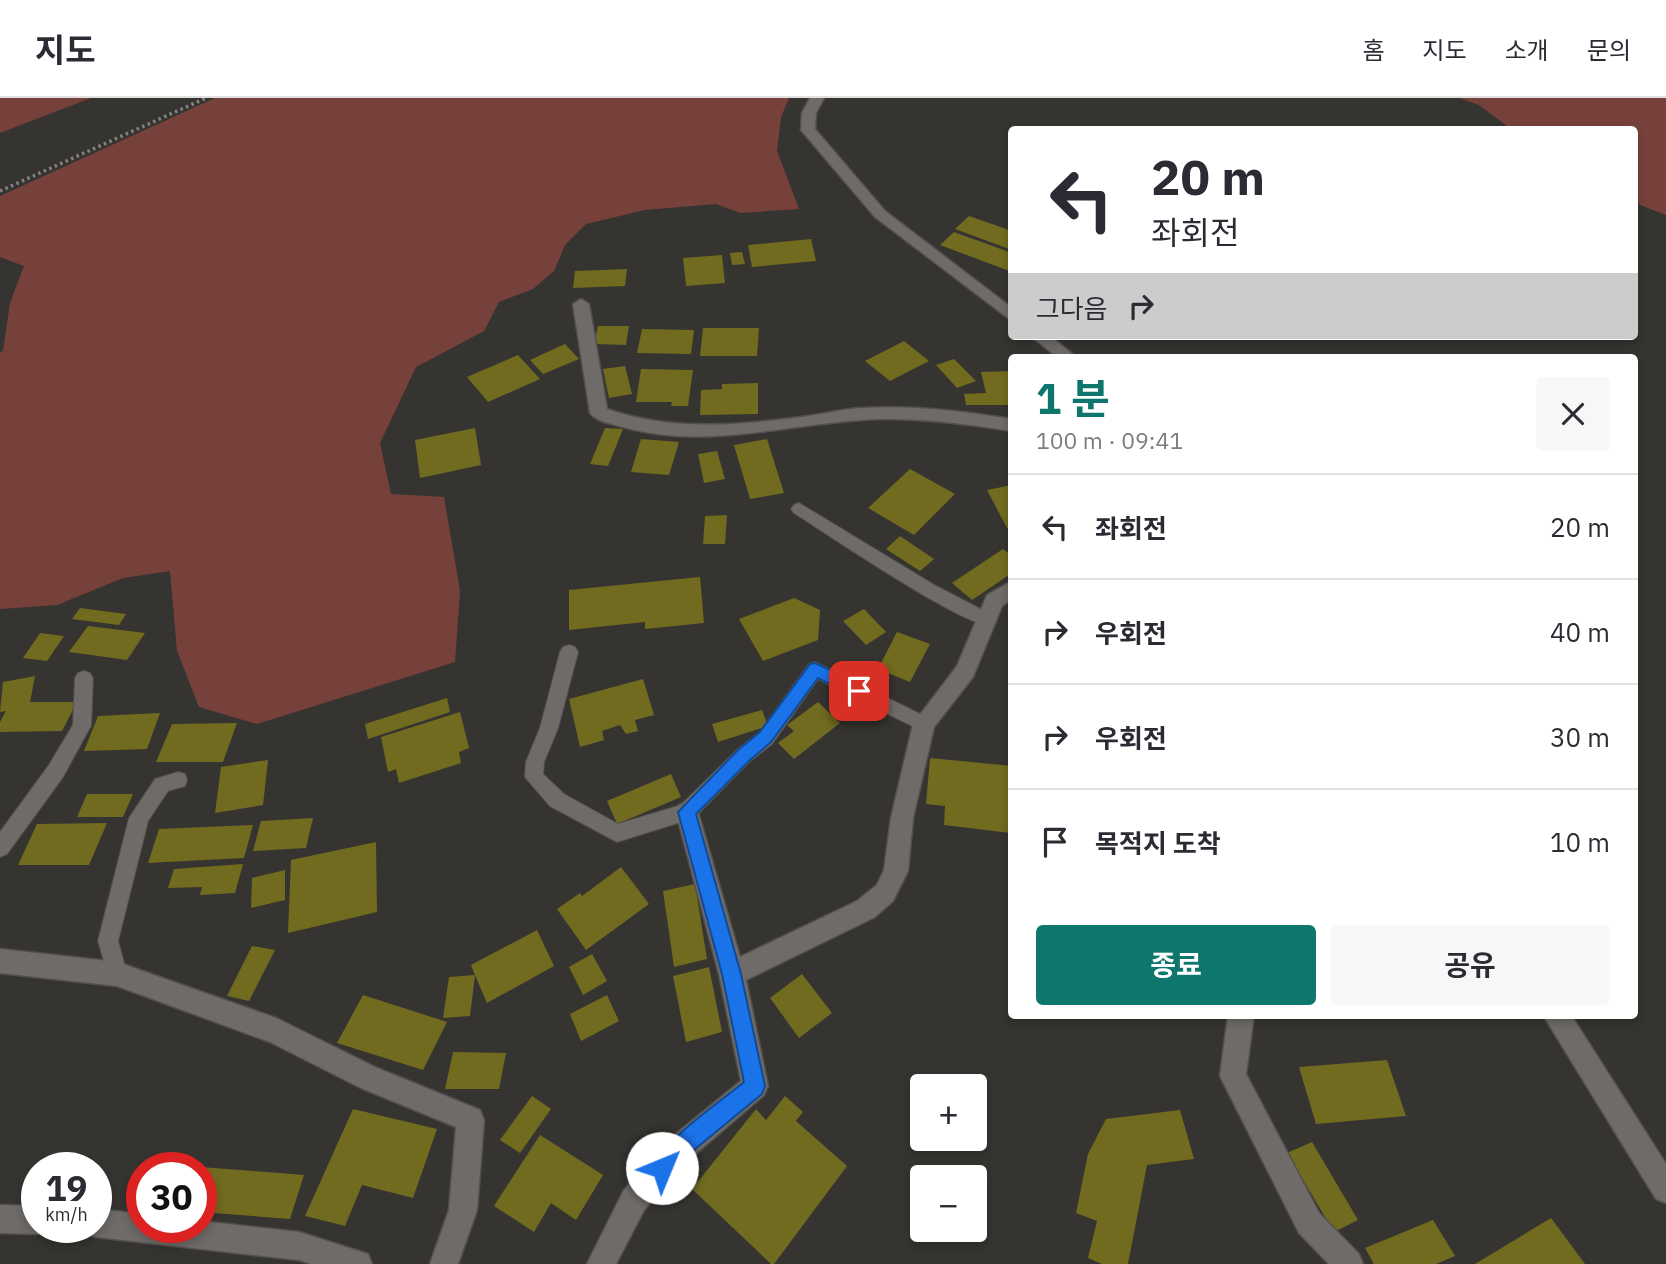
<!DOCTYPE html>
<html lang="ko">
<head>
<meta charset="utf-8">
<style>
  :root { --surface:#fff; --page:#f7f7f7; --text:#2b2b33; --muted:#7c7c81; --line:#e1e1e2; --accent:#0f766e }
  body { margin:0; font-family:"IBM Plex Sans","Noto Sans KR",sans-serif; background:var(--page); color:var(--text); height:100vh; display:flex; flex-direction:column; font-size:26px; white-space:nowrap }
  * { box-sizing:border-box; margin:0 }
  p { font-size:23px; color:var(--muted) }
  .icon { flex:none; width:38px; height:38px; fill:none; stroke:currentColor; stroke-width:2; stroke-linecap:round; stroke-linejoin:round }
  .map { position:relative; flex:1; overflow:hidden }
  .side { position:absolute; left:1008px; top:256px; width:630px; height:665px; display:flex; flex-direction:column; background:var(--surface); border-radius:7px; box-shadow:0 4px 10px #0003 }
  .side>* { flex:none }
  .guide { position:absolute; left:1008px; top:28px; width:630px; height:214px; border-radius:7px; box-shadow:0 4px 10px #0003; background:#fff; color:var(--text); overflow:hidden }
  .tools { position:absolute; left:910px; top:976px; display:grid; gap:14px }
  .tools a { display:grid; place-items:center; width:77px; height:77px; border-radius:7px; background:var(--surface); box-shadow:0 4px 10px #0003; font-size:35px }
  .speed { position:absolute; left:21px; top:1054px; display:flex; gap:14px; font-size:35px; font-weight:700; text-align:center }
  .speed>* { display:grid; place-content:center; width:91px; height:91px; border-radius:50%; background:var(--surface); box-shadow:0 4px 10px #0003; line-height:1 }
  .speed small { font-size:18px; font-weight:400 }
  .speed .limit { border:10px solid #d22; background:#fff; color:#111 }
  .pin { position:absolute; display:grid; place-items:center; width:60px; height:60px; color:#fff; margin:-30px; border-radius:14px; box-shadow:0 4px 10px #0006 }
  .me { position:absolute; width:77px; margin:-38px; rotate:45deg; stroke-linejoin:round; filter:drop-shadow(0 0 5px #0008) }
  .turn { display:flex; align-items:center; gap:24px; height:147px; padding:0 28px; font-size:32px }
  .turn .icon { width:91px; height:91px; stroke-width:2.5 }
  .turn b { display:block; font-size:49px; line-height:60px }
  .then { display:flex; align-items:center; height:66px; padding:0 28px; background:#0003; gap:14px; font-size:26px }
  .round { display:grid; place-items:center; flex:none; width:74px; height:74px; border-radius:7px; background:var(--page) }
  .head { display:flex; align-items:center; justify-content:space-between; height:119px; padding:0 28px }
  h1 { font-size:42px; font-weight:700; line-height:52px; color:var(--accent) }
  .action { display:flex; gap:14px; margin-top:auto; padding:14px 28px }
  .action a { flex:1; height:80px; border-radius:7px; background:var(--accent); color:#fff; font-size:28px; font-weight:700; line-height:80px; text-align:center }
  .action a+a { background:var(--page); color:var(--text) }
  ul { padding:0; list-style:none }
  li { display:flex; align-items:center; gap:21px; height:105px; padding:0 28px; border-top:2px solid var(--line) }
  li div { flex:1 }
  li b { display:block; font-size:26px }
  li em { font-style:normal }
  header { display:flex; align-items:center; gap:42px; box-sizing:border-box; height:98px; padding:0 35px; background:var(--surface); border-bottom:2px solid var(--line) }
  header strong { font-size:33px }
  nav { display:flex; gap:38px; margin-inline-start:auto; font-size:24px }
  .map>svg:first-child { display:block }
</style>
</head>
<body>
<header>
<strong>지도</strong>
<nav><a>홈</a><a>지도</a><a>소개</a><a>문의</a></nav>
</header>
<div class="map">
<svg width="1666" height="1166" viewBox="0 0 1666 1166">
  <rect width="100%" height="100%" fill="#363430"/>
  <path fill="#77413b" d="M0 0H91L0 35Z
    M215 0H789L781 19 777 53 799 111 741 115 716 106 645 112 586 126 565 147 554 173 533 191 499 204 484 233 416 269 380 345 391 396 444 399 460 493 455 564 257 626 199 609 177 553 170 473 123 480 57 507 0 511V254L3 253 10 205 24 168 0 159V98Z
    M1460 0H1666V117L1635 105 1634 32 1511 31 1479 7Z"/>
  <path fill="#716b1f" d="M969 118 1012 133V152L955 131Z
    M954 134 1012 155V174L940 147Z
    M811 141 816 163 752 169 748 147Z
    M742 154 745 166 732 167 730 155Z
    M722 157 725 185 686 188 683 160Z
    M627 171 625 188 573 190 575 173Z
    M598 228H629L626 247 594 246Z
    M703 230H759L757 258H700Z
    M642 231 694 232 691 256 637 255Z
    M904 243 929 263 890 283 865 263Z
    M565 246 579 261 543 276 530 262Z
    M518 257 540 281 488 304 467 279Z
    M954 261 976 283 957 290 936 267Z
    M625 268 632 296 609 300 603 271Z
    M641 271 693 272 688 308H671L672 304H636Z
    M1012 273V307H966L964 296 986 295 981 274Z
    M758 285V316L700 317 701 292 722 291V286Z
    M475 330 481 367 420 380 415 342Z
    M605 330 623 331 608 368 590 366Z
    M641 341 679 344 669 377 631 374Z
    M767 341 784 395 750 401 734 347Z
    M717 353 725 381 704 385 698 356Z
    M910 371 955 396 914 437 868 410Z
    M1012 387V429L1007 430 987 392Z
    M727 417 725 446H703L705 418Z
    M900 438 934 461 920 473 886 451Z
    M1003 451 1012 458V475L972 502 952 485Z
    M700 479 704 525 645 531V524L569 532V492Z
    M794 500 820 512 818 542 763 563 739 521Z
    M80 510 126 516 119 527 72 521Z
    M864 511 886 534 866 547 843 523Z
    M88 528 145 535 127 562 69 554Z
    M897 534 930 546 910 584 878 571Z
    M40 535 64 538 47 563 23 560Z
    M35 578 30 604H77L62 633 0 634V624L6 613 0 614 3 584Z
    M643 581 654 617 635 622 638 633 626 636 620 627 602 633 604 642 580 649 569 601Z
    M447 600 450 614 368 641 365 626Z
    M818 604 840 625 794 661 778 645 794 633 787 627Z
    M762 612 768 628 718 644 712 626Z
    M460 614 469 650 459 654 461 665 399 685 396 671 388 674 381 639Z
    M160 615 147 651 84 653 98 618Z
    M237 625 223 664H156L172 626Z
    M930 660 1012 668 1011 735 944 727 945 708 926 706Z
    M268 662 263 707 215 715 221 669Z
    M671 676 681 699 617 726 607 703Z
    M87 696H133L123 719H77Z
    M313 720 306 750 253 753 261 723Z
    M107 725 89 767H18L37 726Z
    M253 727 244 760 148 765 159 731Z
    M376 744 377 814 288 835 291 762Z
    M243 766 235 795 200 797 202 789 168 790 174 771Z
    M621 769 649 806 586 852 557 811 580 795 582 798Z
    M285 772V802L251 810 252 780Z
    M695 786 707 861 674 869 663 793Z
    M537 832 554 868 487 905 475 877 470 918 443 920 449 879 475 877 471 867Z
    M252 848 275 852 249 903 227 898Z
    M592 856 607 883 583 897 569 869Z
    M709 869 722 934 686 944 673 878Z
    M802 876 832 915 799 940 770 900Z
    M363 897 447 924 423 972 337 945Z
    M607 897 619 923 581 943 570 916Z
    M453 954 506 955 499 991H445Z
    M1387 962 1406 1018 1316 1026 1299 969Z
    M532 998 551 1011 520 1055 500 1042Z
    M785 998 803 1014 796 1023 847 1068 774 1166H771L692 1091 756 1011 766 1022Z
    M353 1011 437 1031 413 1100 362 1087 345 1128 305 1118Z
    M1180 1012 1194 1061 1147 1067 1128 1166H1102L1088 1160 1097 1123 1076 1115 1088 1056 1106 1021Z
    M540 1037 603 1077 576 1122 551 1105 534 1134 494 1108Z
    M1312 1044 1358 1122 1334 1134 1287 1055Z
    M201 1069 304 1077 290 1121 201 1114Z
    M1551 1120 1585 1166H1475Z
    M1433 1122 1455 1158 1436 1166H1374L1365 1150Z"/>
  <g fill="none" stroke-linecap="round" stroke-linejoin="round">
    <defs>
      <path id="lane" d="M799 405 936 488 992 517 994 522 992 527C971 534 821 432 794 415L791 411 794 407Z
        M569 547 575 549 578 554 558 630 544 664 543 676 564 696 618 726 681 707 738 651 760 634 809 566 815 564 930 621 933 626 930 631 924 634 818 581 772 646 750 663 694 720 617 744 550 708 525 679 526 664 540 630 560 554 563 549Z
        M84 573 90 575 93 580 91 628 88 633 63 679 7 756 0 759V734L49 667 73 627 75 580 78 575Z
        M178 674 185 676 187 682 185 688 168 693 148 723 118 843 127 876 124 883 117 886 110 883 98 843 129 720 155 681Z"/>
      <path id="street" d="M810 0H824L816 15 815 31 885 113 1012 210V223L875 119 801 32 802 15Z
        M581 201 589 206 607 311C672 334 742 327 809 318 827 315 844 311 862 310 912 307 962 313 1012 321V333C968 326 923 320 879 321 790 324 708 354 619 328 609 325 596 323 590 315L573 206Z
        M1031 238H1050L1076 259H1057Z
        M1012 483V501L1002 508 973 579 934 629 913 720 908 773 893 803 875 819 746 882 768 988 764 997 686 1064 644 1112 616 1166H587L624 1092 666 1044 741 983 719 876 676 714 679 707 687 704 695 707 698 714 740 859 857 803 877 787 884 772 891 720 913 626 957 568 987 497Z
        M0 851 117 864 276 920 377 970 480 1012 484 1022 477 1112 458 1166H430L449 1112 456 1029 361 990 270 944 117 888 0 875Z
        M1228 917H1254L1246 976 1319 1115 1359 1156 1363 1166H1329L1299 1135 1220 978Z
        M1543 917H1571L1666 1066V1105L1656 1101Z
        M0 1107 37 1108V1129H48L47 1132 37 1136 0 1135Z
        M96 1111 142 1116V1129H201V1123L299 1134 368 1156 372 1166H311L299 1162 96 1139 86 1135 83 1129H96Z"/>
    </defs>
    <use href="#lane" stroke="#52504d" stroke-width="2"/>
    <use href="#street" stroke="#52504d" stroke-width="3"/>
    <path stroke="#868481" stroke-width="3.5" stroke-dasharray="2.5 3.5" stroke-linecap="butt" d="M0 93 206 0"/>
    <use href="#lane" fill="#6e6b68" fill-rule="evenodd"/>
    <use href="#street" fill="#6e6b68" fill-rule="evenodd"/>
  </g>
  <path fill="#1a73e8" stroke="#114b97" stroke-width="2" d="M815 565 865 588 867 593 865 598H853L818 580 771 644 750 662 696 716 741 876 765 988 762 996 683 1061 669 1077 662 1080 654 1077 651 1070C663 1043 720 1004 744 984L722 876 678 714 738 652 760 634 810 566Z"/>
</svg>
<div class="tools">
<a>+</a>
<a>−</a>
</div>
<div class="speed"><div>19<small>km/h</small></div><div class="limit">30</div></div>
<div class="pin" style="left:859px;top:593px;background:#d93025"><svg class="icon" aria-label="arrive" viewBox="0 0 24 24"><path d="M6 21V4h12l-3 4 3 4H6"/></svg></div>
<svg class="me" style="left:662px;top:1070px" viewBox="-20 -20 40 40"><circle r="19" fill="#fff"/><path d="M0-13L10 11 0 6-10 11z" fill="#1a73e8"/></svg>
<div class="guide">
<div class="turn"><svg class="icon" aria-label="left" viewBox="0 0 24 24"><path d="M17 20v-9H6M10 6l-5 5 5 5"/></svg><div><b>20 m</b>좌회전</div></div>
<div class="then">그다음<svg class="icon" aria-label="right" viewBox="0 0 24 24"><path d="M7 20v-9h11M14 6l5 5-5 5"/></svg></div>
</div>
<section class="side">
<div class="head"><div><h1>1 분</h1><p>100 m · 09:41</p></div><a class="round"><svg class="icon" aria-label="close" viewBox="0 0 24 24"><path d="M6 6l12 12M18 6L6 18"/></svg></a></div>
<ul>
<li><svg class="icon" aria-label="left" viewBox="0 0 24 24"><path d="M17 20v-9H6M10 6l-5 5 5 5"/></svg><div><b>좌회전</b></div><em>20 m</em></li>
<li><svg class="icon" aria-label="right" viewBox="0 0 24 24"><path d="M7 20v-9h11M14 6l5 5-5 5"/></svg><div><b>우회전</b></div><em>40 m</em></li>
<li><svg class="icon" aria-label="right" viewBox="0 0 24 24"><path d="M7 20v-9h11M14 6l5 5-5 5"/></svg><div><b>우회전</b></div><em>30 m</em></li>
<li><svg class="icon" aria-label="arrive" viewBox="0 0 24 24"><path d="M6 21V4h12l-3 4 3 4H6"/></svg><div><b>목적지 도착</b></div><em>10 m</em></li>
</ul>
<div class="action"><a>종료</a><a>공유</a></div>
</section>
</div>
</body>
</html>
